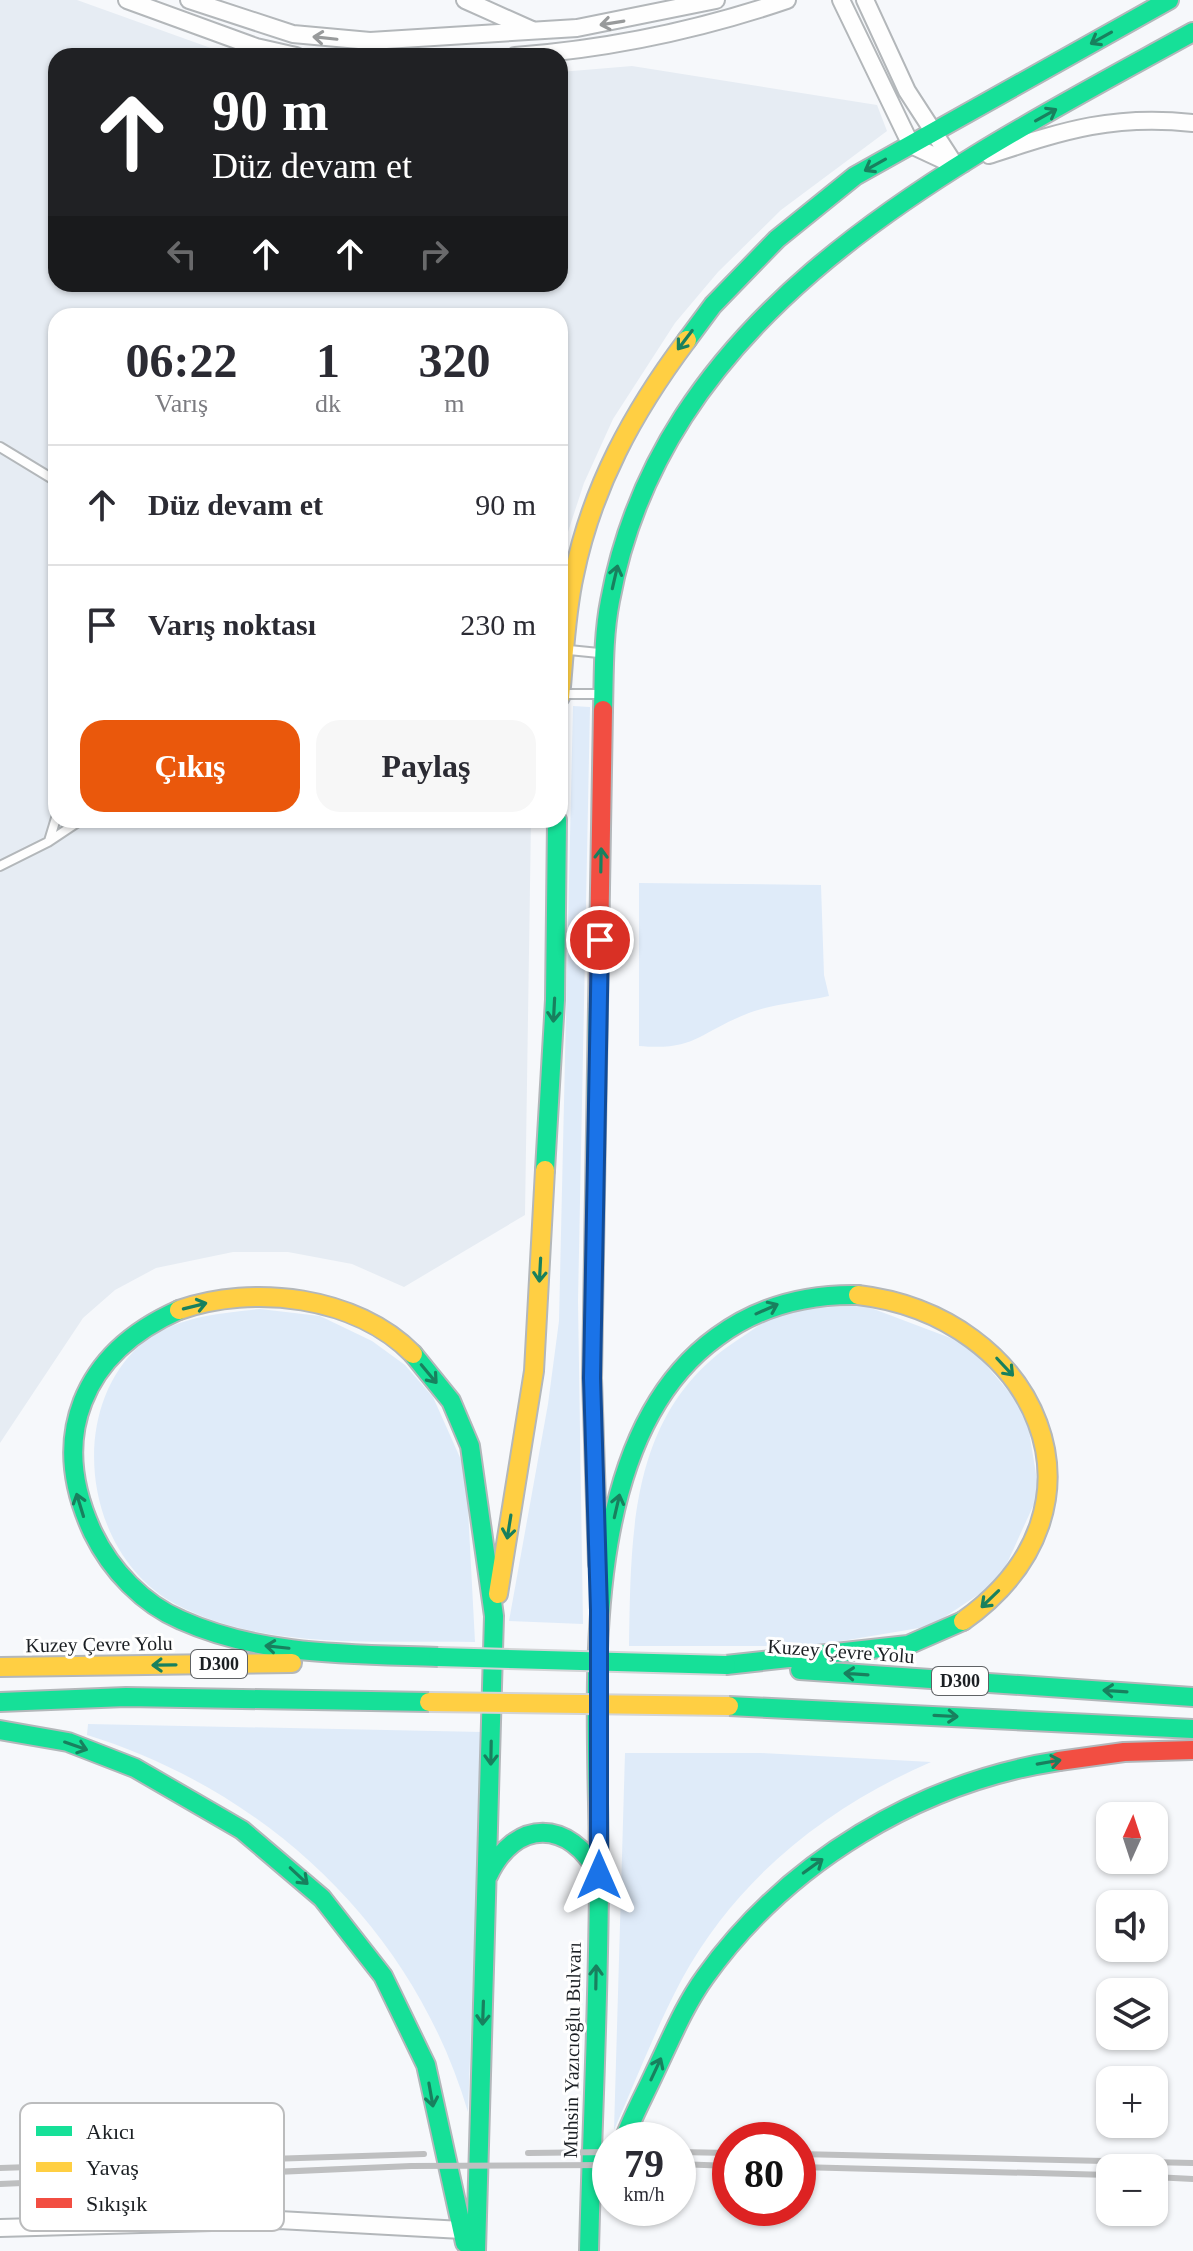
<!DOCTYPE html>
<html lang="tr">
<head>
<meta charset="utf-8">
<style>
  :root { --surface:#fff; --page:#f7f7f7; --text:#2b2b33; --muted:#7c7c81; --line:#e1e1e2; --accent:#ea580c }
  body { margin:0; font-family:Georgia,serif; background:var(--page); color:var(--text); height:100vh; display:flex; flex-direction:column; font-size:30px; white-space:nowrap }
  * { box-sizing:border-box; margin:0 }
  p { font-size:26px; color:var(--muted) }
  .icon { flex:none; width:44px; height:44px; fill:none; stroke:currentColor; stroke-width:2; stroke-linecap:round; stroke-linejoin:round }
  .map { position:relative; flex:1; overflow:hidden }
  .panel { position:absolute; left:48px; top:308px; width:520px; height:520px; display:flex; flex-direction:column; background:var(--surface); border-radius:24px; box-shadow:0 2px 6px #0004 }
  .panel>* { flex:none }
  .hud { position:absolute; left:48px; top:48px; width:520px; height:244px; border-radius:24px; box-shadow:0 2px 6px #0004; background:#202124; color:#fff; overflow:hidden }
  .needle { width:52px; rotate:3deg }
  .tools { position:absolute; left:1096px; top:1802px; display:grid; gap:16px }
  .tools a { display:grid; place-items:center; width:72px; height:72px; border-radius:16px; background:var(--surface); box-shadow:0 2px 6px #0004; font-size:40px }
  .speed { position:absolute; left:592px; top:2122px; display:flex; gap:16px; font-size:40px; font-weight:700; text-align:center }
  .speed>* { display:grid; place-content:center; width:104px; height:104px; border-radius:50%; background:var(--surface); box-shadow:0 2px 6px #0004; line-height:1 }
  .speed small { font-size:20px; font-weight:400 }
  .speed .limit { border:12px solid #d22; background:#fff; color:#111 }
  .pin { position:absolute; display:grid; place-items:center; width:68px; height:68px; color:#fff; margin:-34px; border:4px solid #fff; border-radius:50%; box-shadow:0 2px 8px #0007 }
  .me { position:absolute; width:88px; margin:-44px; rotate:0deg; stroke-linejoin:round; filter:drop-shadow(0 0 6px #0008) }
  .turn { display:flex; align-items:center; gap:28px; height:168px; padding:0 32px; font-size:36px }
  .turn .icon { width:104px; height:104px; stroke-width:2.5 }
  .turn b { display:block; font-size:56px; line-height:68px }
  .lanes { display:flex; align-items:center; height:76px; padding:0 32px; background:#0003; justify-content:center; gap:40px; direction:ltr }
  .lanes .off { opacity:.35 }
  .eta { display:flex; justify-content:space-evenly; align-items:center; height:136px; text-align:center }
  .eta b { font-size:48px; font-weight:700; line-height:56px }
  .primary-button { display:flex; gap:16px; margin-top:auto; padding:16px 32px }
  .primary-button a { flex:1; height:92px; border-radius:24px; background:var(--accent); color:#fff; font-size:32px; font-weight:700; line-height:92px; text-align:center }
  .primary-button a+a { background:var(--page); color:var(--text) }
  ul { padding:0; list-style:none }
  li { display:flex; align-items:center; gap:24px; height:120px; padding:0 32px; border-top:2px solid var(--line) }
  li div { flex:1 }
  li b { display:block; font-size:30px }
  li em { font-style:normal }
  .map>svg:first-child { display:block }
</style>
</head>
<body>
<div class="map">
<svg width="1193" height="2251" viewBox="0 0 1193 2251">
  <rect width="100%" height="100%" fill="#f6f8fb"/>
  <path fill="#e6ecf3" d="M0 0H77L233 56H56V284H560V72L632 66 877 105 887 131 781 210 718 272 675 323 613 419 584 483 567 535H560V316H56V820H531L525 1215 404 1287 352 1264 288 1252H233L156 1268 115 1290 83 1318 0 1443Z"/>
  <path fill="#dfebf9" d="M573 706 590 707 578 1301 583 1624 509 1621 548 1404 559 1321Z
    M639 883 821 885 824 975 829 996C801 1002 770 1004 744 1015 699 1033 695 1051 639 1046Z
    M863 1305 969 1345 1026 1412 1039 1493 999 1581 931 1626 812 1646H629C631 1527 630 1407 742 1337 753 1330 766 1319 778 1315 803 1306 837 1308 863 1305Z
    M260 1309 320 1316 372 1341 405 1365 433 1397 466 1471 475 1642C377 1640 266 1651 177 1605 85 1557 65 1413 140 1345 171 1317 221 1313 260 1309Z
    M88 1724 482 1732 468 2112C414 1929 268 1791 87 1735Z
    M625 1753H761L931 1762C827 1807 737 1878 682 1979 656 2028 636 2080 614 2130Z"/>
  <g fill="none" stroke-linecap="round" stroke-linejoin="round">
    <defs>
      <path id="lane" d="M0 447 56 481
        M569 650 599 653
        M565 694H599
        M49 841 56 818
        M0 866 48 842 81 820"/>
      <path id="street" d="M127 0 256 47 296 56
        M189 0 293 34 370 41 577 28 716 0
        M465 0 532 30
        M841 0 911 145 956 166 963 164
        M865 0 907 91 955 165
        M515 56C608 49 699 30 787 0
        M989 155C1063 131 1113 114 1193 123
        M0 2228 279 2220 462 2230"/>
      <path id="fast" d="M687 340 713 305 777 239 855 176 1169 0
        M603 710C604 674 603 637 610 601 664 305 956 163 1193 32
        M545 1170 555 1000 557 820
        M179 1310C82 1353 48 1437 93 1533 111 1570 143 1604 181 1620 261 1656 352 1654 438 1657
        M413 1354 451 1401 470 1446 494 1616 476 2251
        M598 1564 592 1378 598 1007
        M726 1665 908 1645 963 1621
        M800 1670 1193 1697
        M0 1702 126 1697 429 1702
        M729 1706 1193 1729
        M0 1730 68 1742 135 1768 242 1830 322 1898 383 1976 426 2065 465 2243
        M488 1876C515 1818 570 1819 599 1875
        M624 2140C632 2117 644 2096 654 2074 670 2041 684 2006 705 1977 787 1862 920 1782 1059 1761
        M589 2251C592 2124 599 1997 599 1870 599 1709 570 1443 717 1337 759 1306 807 1294 858 1295"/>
      <path id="slow" d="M560 697C564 657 565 615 574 575 592 487 633 412 687 340
        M858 1295C1036 1316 1124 1507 963 1621
        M179 1310C253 1284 356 1296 413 1354
        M498 1594 534 1371 545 1170
        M0 1667 292 1663"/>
      <path id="jam" d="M598 1007 603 710
        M1059 1761 1124 1752 1193 1750"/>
    </defs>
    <use href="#lane" stroke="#b3b7ba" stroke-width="12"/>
    <use href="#street" stroke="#b3b7ba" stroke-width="20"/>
    <use href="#fast" stroke="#b3b7ba" stroke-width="22"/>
    <use href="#slow" stroke="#b3b7ba" stroke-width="22"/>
    <use href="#jam" stroke="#b3b7ba" stroke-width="22"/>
    <use href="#lane" stroke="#fefefe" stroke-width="8"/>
    <use href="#street" stroke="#fefefe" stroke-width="16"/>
    <use href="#fast" stroke="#16e098" stroke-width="18"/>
    <use href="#slow" stroke="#ffcf43" stroke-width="18"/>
    <use href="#jam" stroke="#f24e42" stroke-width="18"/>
    <path stroke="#bebfc0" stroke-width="6" d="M678 2152 730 2153
      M528 2153 610 2152
      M798 2154 1193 2163
      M678 2164 730 2166
      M798 2167 1110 2175
      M0 2168 424 2154
      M1154 2177 1193 2179
      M0 2184 411 2166 610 2165"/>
    <defs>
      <path id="fast-bridge" d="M438 1657 726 1665"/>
      <path id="slow-bridge" d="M429 1702 729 1706"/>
    </defs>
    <use href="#fast-bridge" stroke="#d3d4d6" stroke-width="22" stroke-linecap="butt"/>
    <use href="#slow-bridge" stroke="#d3d4d6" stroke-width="22" stroke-linecap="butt"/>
    <use href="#fast-bridge" stroke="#16e098" stroke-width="18"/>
    <use href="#slow-bridge" stroke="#ffcf43" stroke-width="18"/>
  </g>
  <defs><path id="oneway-shaft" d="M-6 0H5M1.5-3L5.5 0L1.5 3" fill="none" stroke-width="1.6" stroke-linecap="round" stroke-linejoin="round" transform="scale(2)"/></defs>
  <g stroke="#989a9b">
    <use href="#oneway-shaft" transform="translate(612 23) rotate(171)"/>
    <use href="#oneway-shaft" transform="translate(325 38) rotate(-174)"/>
  </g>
  <g stroke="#18805e">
    <use href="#oneway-shaft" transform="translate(1101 38) rotate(151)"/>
    <use href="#oneway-shaft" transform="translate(1046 115) rotate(-29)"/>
    <use href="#oneway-shaft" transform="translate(875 165) rotate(151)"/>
    <use href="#oneway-shaft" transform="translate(685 340) rotate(127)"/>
    <use href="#oneway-shaft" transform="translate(615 577) rotate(-77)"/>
    <use href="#oneway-shaft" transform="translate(601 860) rotate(-89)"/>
    <use href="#oneway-shaft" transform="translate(554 1010) rotate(93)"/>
    <use href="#oneway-shaft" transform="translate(540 1270) rotate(93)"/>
    <use href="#oneway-shaft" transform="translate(195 1306) rotate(-14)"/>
    <use href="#oneway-shaft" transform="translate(767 1309) rotate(-24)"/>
    <use href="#oneway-shaft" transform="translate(1005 1367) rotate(47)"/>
    <use href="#oneway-shaft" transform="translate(429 1374) rotate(50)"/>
    <use href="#oneway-shaft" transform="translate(80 1505) rotate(-107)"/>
    <use href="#oneway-shaft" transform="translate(617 1506) rotate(-77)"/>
    <use href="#oneway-shaft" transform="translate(509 1527) rotate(99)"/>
    <use href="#oneway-shaft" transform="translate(990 1599) rotate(136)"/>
    <use href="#oneway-shaft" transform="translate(277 1647) rotate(-174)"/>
    <use href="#oneway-shaft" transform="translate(164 1665) rotate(179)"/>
    <use href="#oneway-shaft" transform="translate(856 1674) rotate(-176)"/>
    <use href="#oneway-shaft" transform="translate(1115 1691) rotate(-176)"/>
    <use href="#oneway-shaft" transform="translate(946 1716) rotate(3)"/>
    <use href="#oneway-shaft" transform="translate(76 1746) rotate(19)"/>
    <use href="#oneway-shaft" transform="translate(491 1753) rotate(91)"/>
    <use href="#oneway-shaft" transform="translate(1049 1762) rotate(-10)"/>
    <use href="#oneway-shaft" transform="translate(813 1866) rotate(-36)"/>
    <use href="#oneway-shaft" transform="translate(299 1876) rotate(43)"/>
    <use href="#oneway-shaft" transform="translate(596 1977) rotate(-89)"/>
    <use href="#oneway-shaft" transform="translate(483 2013) rotate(92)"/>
    <use href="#oneway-shaft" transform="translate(656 2069) rotate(-65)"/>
    <use href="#oneway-shaft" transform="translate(431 2095) rotate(80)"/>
  </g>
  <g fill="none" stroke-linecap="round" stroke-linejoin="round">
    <defs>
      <path id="route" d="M599 1875V1610L592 1378 600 940"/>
    </defs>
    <use href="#route" stroke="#114b97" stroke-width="20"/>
    <use href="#route" stroke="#1a73e8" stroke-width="14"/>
  </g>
  <g text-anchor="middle" stroke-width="6" stroke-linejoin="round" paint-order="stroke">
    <g fill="#fff" stroke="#5f6265" stroke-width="2">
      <rect x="191" y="1650" width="56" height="28" rx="6"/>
      <rect x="932" y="1667" width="56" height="28" rx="6"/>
    </g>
    <g font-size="18" font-weight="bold" fill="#1b1f23">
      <text x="219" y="1670">D300</text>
      <text x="960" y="1687">D300</text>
    </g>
    <g font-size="20" fill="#1b1f23" stroke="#fff">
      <text transform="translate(99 1644) rotate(-1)" y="7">Kuzey Çevre Yolu</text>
      <text transform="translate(841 1651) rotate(4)" y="7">Kuzey Çevre Yolu</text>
      <text transform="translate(572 2050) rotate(-89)" y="7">Muhsin Yazıcıoğlu Bulvarı</text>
    </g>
  </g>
  <rect x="20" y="2103" width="264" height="128" rx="12" fill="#fff" stroke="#bbbcbd" stroke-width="2"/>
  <rect x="36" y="2126" width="36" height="10" fill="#16e098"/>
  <rect x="36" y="2162" width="36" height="10" fill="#ffcf43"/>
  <rect x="36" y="2198" width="36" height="10" fill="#f24e42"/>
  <g font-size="22" fill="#1b1f23">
    <text x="86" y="2139">Akıcı</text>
    <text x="86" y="2175">Yavaş</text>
    <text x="86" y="2211">Sıkışık</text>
  </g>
</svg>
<div class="tools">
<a><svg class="needle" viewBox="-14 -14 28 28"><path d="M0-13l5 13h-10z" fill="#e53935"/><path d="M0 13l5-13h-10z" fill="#7c7c81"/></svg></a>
<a><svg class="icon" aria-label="sound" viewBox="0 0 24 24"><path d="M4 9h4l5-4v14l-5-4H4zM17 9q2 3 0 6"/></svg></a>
<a><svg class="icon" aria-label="layers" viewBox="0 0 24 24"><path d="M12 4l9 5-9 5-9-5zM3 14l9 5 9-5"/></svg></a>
<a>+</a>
<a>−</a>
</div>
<div class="speed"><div>79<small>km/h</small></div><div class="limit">80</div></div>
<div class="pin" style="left:600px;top:940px;background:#d93025"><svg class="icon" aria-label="arrive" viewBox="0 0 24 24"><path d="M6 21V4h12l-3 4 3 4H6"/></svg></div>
<svg class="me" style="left:599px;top:1875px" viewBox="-20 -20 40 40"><path d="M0-17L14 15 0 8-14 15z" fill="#1a73e8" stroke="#fff" stroke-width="4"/></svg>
<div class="hud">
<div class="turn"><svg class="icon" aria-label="ahead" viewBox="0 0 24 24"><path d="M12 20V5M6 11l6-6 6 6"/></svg><div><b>90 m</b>Düz devam et</div></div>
<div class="lanes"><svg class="icon off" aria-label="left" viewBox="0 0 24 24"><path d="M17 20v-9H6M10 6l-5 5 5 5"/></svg><svg class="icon" aria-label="ahead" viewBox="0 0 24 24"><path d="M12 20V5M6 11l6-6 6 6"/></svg><svg class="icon" aria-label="ahead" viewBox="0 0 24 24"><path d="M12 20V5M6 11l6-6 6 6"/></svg><svg class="icon off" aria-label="right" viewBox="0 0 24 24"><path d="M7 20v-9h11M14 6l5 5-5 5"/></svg></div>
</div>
<section class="panel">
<div class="eta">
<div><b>06:22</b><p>Varış</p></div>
<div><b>1</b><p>dk</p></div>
<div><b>320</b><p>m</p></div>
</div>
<ul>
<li><svg class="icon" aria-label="ahead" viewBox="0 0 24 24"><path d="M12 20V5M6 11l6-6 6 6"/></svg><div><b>Düz devam et</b></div><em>90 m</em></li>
<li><svg class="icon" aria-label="arrive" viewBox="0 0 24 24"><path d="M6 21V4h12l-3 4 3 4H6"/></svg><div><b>Varış noktası</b></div><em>230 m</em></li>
</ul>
<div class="primary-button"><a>Çıkış</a><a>Paylaş</a></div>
</section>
</div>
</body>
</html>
